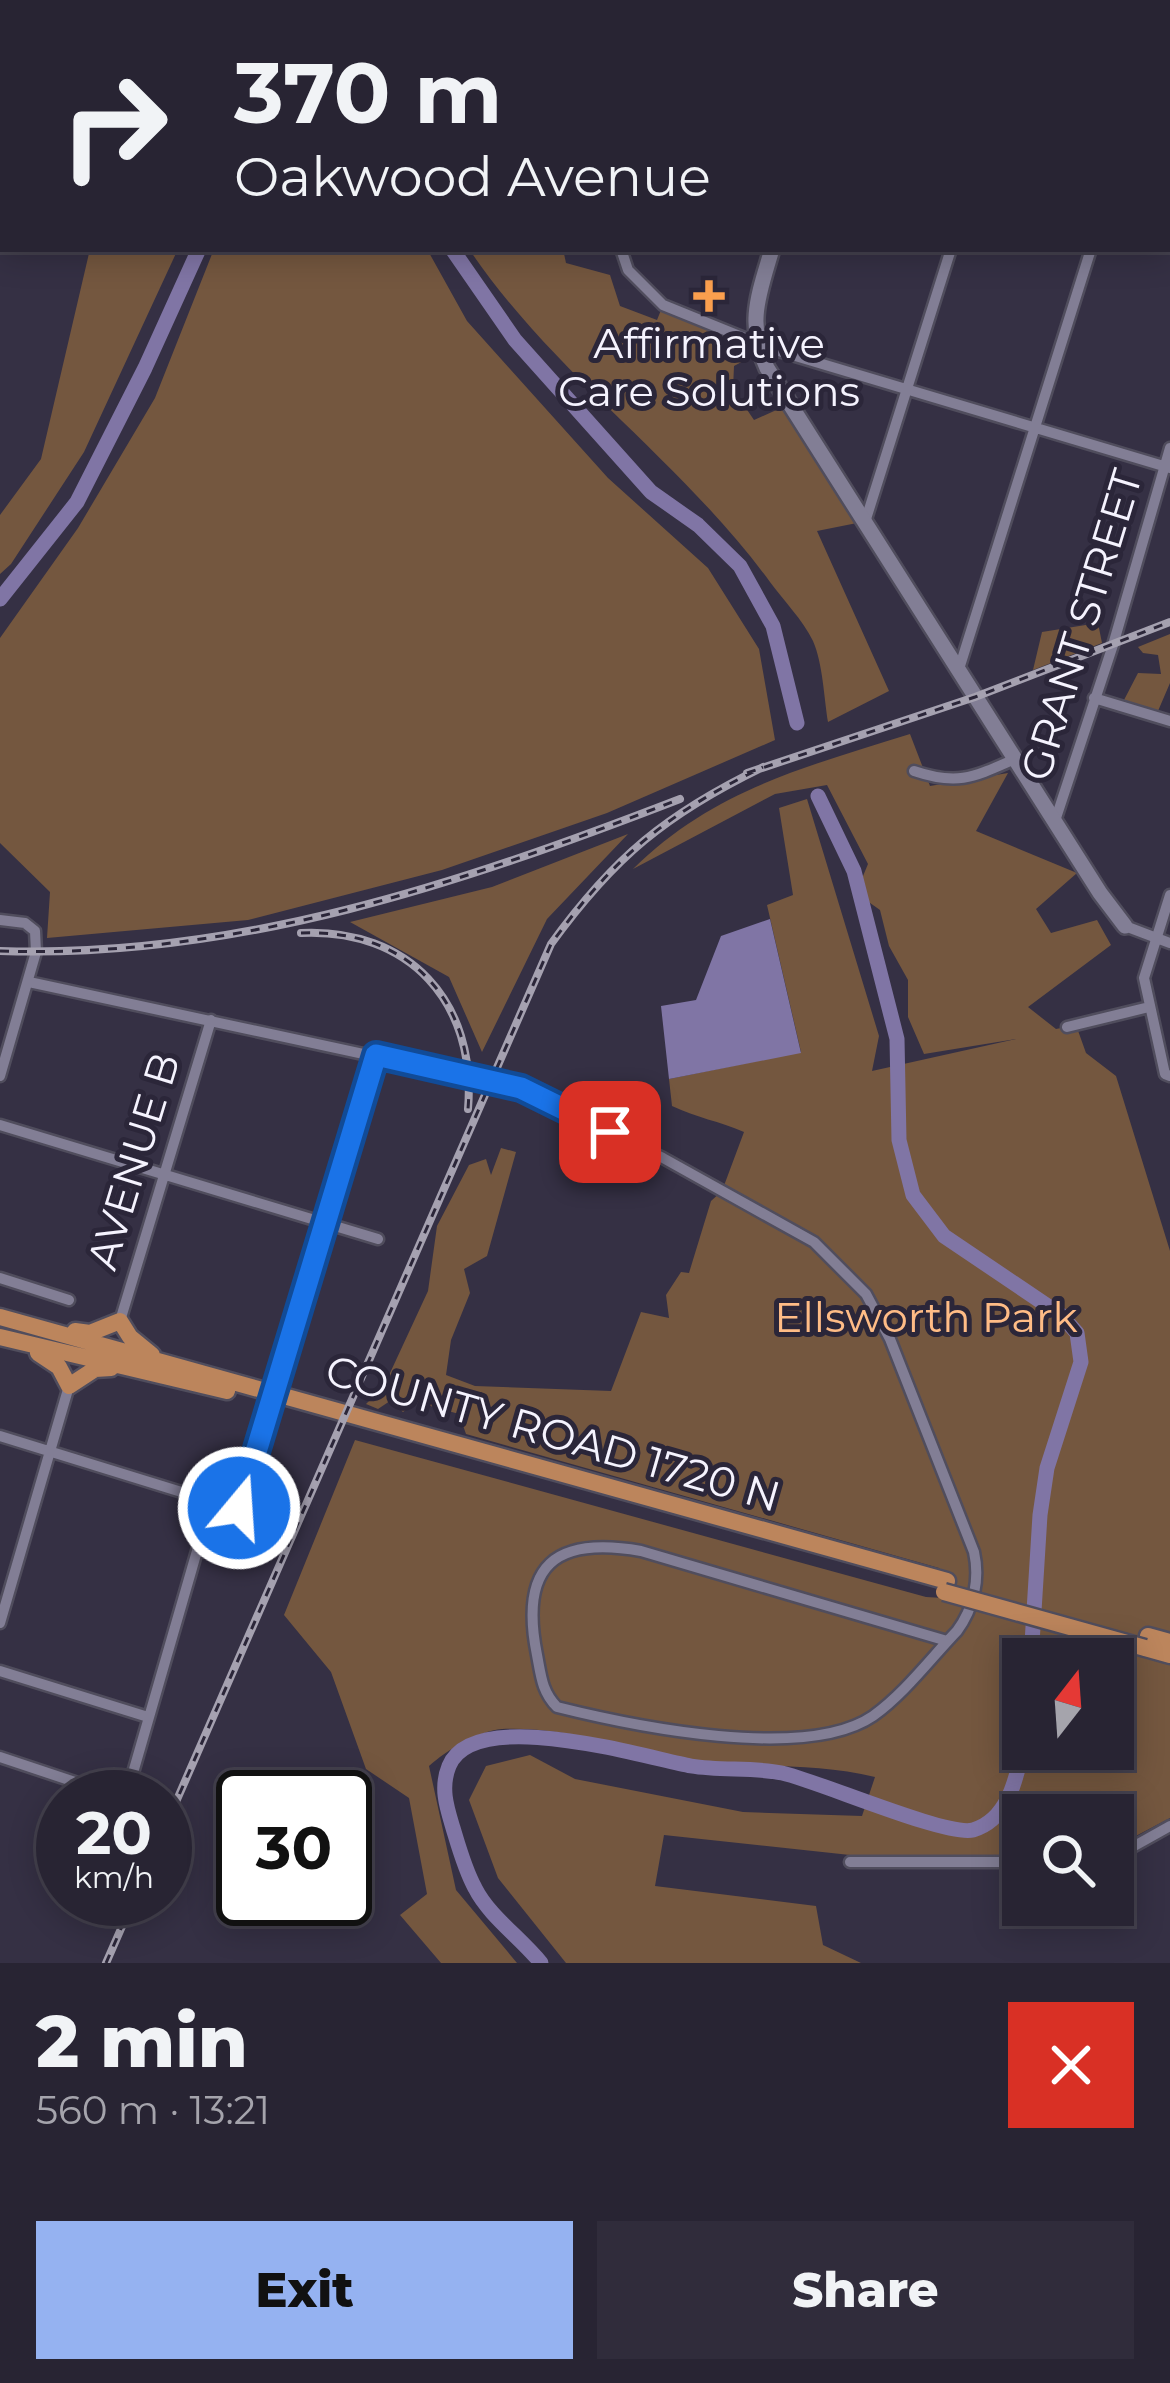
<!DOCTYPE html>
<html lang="en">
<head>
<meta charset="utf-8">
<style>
  :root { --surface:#282433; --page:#302c3b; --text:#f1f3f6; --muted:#a5a4ac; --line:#44414e; --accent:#95b2f1 }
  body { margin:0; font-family:Montserrat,sans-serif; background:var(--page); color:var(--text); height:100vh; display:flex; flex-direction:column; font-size:45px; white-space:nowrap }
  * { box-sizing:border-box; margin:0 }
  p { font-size:39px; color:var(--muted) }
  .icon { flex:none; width:66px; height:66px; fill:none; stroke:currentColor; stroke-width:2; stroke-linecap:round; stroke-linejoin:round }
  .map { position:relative; height:1963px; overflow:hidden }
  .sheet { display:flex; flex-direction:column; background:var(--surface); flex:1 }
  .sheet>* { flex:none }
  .banner { position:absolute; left:0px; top:0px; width:1170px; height:252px; box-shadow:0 6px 30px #0003,0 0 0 3px var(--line); background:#282433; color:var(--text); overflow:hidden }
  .needle { width:78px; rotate:17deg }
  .buttons { position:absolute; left:1002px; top:1638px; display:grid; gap:24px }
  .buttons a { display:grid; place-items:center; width:132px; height:132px; border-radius:0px; background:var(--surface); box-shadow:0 6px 30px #0003,0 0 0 3px var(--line); font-size:60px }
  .speed { position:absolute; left:36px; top:1770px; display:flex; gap:24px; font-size:60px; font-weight:700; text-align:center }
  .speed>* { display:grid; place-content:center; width:156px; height:156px; border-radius:50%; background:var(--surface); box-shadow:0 6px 30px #0003,0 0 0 3px var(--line); line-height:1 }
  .speed small { font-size:30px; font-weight:400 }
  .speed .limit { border:6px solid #111; border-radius:18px; background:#fff; color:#111 }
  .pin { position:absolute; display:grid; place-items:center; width:102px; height:102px; color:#fff; margin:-51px; border-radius:24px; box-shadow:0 6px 18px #0006 }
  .me { position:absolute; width:132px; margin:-66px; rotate:18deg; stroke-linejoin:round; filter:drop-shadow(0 0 9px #0008) }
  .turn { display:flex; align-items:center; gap:42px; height:252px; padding:0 36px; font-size:54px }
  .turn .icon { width:156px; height:156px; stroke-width:2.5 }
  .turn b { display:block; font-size:84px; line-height:102px }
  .round { display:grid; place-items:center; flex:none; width:126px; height:126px; border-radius:0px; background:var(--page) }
  .head { display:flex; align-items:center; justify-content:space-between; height:204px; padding:0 36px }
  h1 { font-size:72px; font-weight:800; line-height:90px }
  .action { display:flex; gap:24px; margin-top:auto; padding:24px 36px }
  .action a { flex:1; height:138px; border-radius:0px; background:var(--accent); color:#111; font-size:48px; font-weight:800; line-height:138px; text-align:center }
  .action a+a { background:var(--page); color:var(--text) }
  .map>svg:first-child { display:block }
</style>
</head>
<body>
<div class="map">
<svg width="1170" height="1963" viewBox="0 0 1170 1963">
  <rect width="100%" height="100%" fill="#353044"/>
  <path fill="#74573f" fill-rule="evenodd" d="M90 249H178L84 452 11 564 0 574V515L41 459Z
    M214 249H427L467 321 608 478 708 568 759 649 775 740 607 813 442 870 248 920 47 938 50 892 0 843V638L78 528 155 398Z
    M469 249H563L566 263 610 275 620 306 657 320 661 310 729 337 751 357 734 366 733 389 754 420 783 407 857 523 817 531 889 691 828 722C824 698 823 664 813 641 803 620 783 600 770 582 681 460 553 374 469 249Z
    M1098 623 1102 643 1033 670 1042 632Z
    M1170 634V683L1158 711 1124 700 1138 673 1161 674 1158 655 1143 653 1138 647Z
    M910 734 930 786 1008 773 976 831 1077 873 1036 909 1051 933 1097 920 1111 945 1028 1007 1056 1029 1076 1025 1086 1053 1116 1076 1170 1251V1818L1113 1848V1815H1023V1858L850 1855 664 1835 655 1886 816 1906 823 1945 861 1963H566L498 1878 469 1800 486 1766 530 1755 575 1779 743 1812 862 1816 875 1777C819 1763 759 1768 701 1761 636 1752 569 1726 502 1729 478 1731 447 1750 429 1766L456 1890 517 1963H441L400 1915 427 1894 409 1798 366 1769 331 1672 284 1615 355 1440 926 1597 943 1598V1572L939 1568 466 1434 459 1414 416 1402 403 1412 390 1401 378 1409 366 1404 384 1386 428 1291 437 1226 469 1165 486 1159 491 1175 501 1148 516 1152 487 1256 464 1269 470 1293 451 1340 446 1375 475 1386 611 1391 641 1312 669 1318 666 1295 681 1272 689 1273 711 1201 722 1191 744 1132C719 1121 697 1118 672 1106L669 1079 801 1052 767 905 793 895 779 808 807 799 879 1036 872 1071 1016 1039 924 1054 908 1017V980L889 946 880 910 856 893 868 864 827 785 775 794 633 869C713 790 805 767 910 734ZM1023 1659H1113V1749H1023Z
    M628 834 547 919 482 1052 449 977 350 922 492 887Z"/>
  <path fill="#8075a5" d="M770 919 801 1053 669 1079 661 1006 696 1000 721 936Z"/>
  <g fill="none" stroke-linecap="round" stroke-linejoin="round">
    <path stroke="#8075a5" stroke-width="15" d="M452 249 515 340 651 492 698 525 740 566 773 626 797 723
      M0 599 77 502 145 368 199 249
      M818 796 854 871 897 1039 899 1140 913 1195 944 1236 1061 1315 1077 1333 1081 1362 1047 1468 1040 1515 1031 1659
      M541 1963C521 1938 489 1916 475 1888 465 1870 459 1848 453 1828 447 1808 440 1788 449 1766 474 1705 643 1757 691 1766 721 1771 753 1767 782 1773 818 1781 947 1837 973 1830 1008 1820 1016 1779 1023 1749"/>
    <defs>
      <path id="street" d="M62 0 72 3
        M274 0 284 3
        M93 3 94 0
        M322 3 323 0
        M544 3 545 0
        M1027 3 1028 0
        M1166 3 1167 0
        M1167 217 1170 218
        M621 249 628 270 663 305 772 349 1170 468
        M866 519 951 249
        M959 669 1091 249
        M1094 698 1170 721
        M914 771C958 786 974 777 1015 759
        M1055 821 1113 645 1170 448
        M1170 895 1144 978 1165 1074 1170 1076
        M0 920 25 923 35 931 36 952 0 1076
        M1125 926 1170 943
        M29 982 521 1088 663 1158 814 1242 866 1294 890 1339 974 1552C980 1579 974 1608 957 1631 930 1659 905 1693 873 1716 806 1762 633 1726 557 1707 542 1692 541 1676 537 1655 519 1565 555 1536 641 1551L947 1641
        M1067 1027 1149 1007
        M0 1125 378 1239
        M0 1278 69 1300
        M120 1321 211 1020
        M282 1368 377 1055
        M0 1436 269 1519
        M239 1508 264 1428
        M0 1623 69 1386
        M0 1671 148 1717
        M0 1757 120 1797
        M126 1797 212 1499
        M1113 1853 1129 1849 1170 1826
        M850 1862H1023"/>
      <path id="secondary" d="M762 0 772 3
        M846 3 847 0
        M772 249C759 294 746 323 767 368L1100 893 1125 926"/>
      <path id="primary" d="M0 1317 947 1581
        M75 1331 90 1333 120 1321 130 1337 152 1355
        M0 1337 227 1391
        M38 1353 59 1367 69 1386 95 1369 111 1368
        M1148 1636 1170 1642
        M1145 1648 1170 1655"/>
    </defs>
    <use href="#street" stroke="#504d5d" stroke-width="15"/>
    <use href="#secondary" stroke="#504d5d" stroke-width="20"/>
    <use href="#primary" stroke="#504d5d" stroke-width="21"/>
    <use href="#street" stroke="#827e95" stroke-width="10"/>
    <use href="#secondary" stroke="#827e95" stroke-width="15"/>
    <use href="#primary" stroke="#bc855c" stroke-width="16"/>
    <defs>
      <path id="rail" d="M747 773 975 697 1170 622
        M301 933C409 928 477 1002 468 1109
        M0 951C238 959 462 883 680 799
        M165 1827 551 944C614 857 666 814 763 767
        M106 1963 134 1899"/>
    </defs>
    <use href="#rail" stroke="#a5a1b0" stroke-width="8"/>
    <use href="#rail" stroke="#2b2639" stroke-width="3" stroke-dasharray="9" stroke-linecap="butt"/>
    <defs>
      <path id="street-bridge" d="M264 1428 282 1368"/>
      <path id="primary-bridge" d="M944 1592 1145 1648"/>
    </defs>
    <use href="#street-bridge" stroke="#504d5d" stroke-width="15" stroke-linecap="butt"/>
    <use href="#primary-bridge" stroke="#504d5d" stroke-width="21" stroke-linecap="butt"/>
    <use href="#street-bridge" stroke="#827e95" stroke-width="10"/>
    <use href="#primary-bridge" stroke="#bc855c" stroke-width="16"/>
  </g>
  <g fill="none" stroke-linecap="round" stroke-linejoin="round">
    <defs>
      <path id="route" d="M239 1508 376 1055 521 1088 610 1132"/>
    </defs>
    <use href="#route" stroke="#114b97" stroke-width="30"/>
    <use href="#route" stroke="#1a73e8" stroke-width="21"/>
  </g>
  <path fill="#fa9f4e" stroke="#2b2639" stroke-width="4.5" d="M703 278h12v12h12v12h-12v12h-12v-12h-12v-12h12z"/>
  <g text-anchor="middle" stroke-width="10" stroke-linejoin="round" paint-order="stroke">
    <g font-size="42" fill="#f5f3fe" stroke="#2b2639">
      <text x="709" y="358">Affirmative<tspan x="709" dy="48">Care Solutions</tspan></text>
    </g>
    <g font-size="42" fill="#f5f3fe" stroke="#2b2639">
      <text transform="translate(1081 625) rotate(-73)" y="15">GRANT STREET</text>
      <text transform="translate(133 1161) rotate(-73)" y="15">AVENUE B</text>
      <text transform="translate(553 1433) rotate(16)" y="15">COUNTY ROAD 1720 N</text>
    </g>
    <g font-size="42" fill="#ffbc86" stroke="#2b2639">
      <text x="926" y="1332">Ellsworth Park</text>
    </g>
  </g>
</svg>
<div class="buttons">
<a><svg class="needle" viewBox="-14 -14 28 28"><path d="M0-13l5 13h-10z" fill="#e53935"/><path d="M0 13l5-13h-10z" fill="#a5a4ac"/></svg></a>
<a><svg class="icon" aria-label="search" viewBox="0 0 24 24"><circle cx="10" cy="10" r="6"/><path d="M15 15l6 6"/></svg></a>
</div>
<div class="speed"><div>20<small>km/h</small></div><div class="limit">30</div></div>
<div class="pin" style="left:610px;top:1132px;background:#d93025"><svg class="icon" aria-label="arrive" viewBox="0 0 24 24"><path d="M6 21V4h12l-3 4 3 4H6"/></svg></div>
<svg class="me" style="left:239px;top:1508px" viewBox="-20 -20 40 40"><circle r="17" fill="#1a73e8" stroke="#fff" stroke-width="3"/><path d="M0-11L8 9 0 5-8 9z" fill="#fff"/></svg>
<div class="banner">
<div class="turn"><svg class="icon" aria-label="right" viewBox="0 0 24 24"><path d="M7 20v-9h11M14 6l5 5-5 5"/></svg><div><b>370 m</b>Oakwood Avenue</div></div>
</div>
</div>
<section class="sheet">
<div class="head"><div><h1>2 min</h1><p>560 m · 13:21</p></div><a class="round" style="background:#d93025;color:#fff"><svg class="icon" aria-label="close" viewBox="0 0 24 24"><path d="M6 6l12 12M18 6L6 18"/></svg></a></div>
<div class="action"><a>Exit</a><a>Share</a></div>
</section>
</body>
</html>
